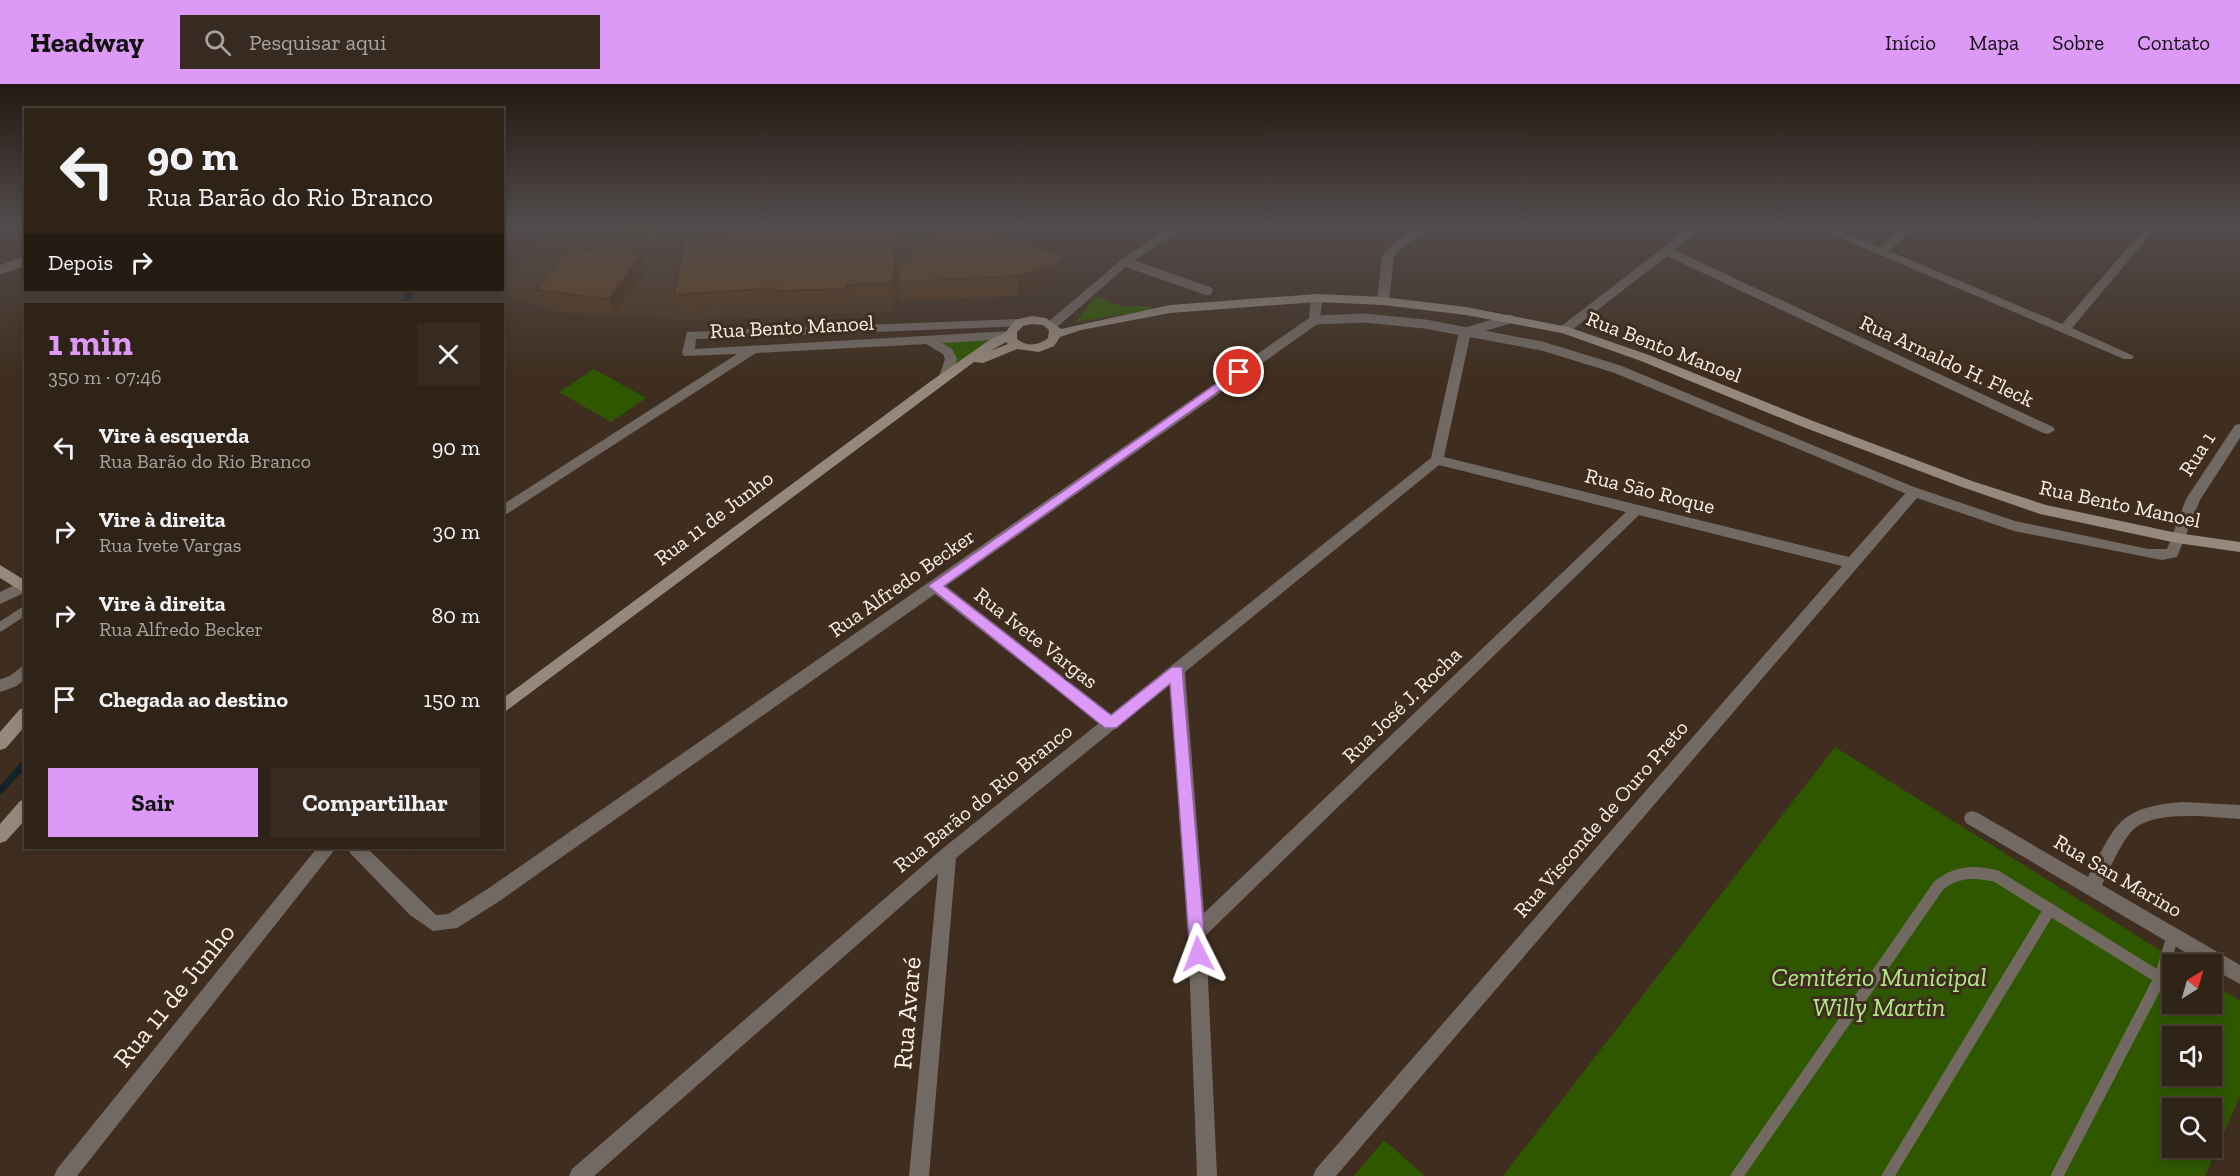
<!DOCTYPE html>
<html lang="pt">
<head>
<meta charset="utf-8">
<style>
  :root { --surface:#2f2217; --page:#372a20; --text:#f1f3f6; --muted:#a7a4a1; --line:#4a3f36; --accent:#dc99f5 }
  body { margin:0; font-family:"Zilla Slab",serif; background:var(--page); color:var(--text); height:100vh; display:flex; flex-direction:column; font-size:22px; white-space:nowrap }
  * { box-sizing:border-box; margin:0 }
  p { font-size:20px; color:var(--muted) }
  .icon { flex:none; width:33px; height:33px; fill:none; stroke:currentColor; stroke-width:2; stroke-linecap:round; stroke-linejoin:round }
  .map { position:relative; flex:1; overflow:hidden }
  .drawer { position:absolute; left:24px; top:219px; width:480px; height:546px; display:flex; flex-direction:column; background:var(--surface); border-radius:0px; box-shadow:0 3px 9px #0003,0 0 0 2px var(--line) }
  .drawer>* { flex:none }
  .banner { position:absolute; left:24px; top:24px; width:480px; height:183px; border-radius:0px; box-shadow:0 3px 9px #0003,0 0 0 2px var(--line); background:#2f2217; color:var(--text); overflow:hidden }
  .needle { width:39px; rotate:37deg }
  .controls { position:absolute; left:2162px; top:870px; display:grid; gap:12px }
  .controls a { display:grid; place-items:center; width:60px; height:60px; border-radius:0px; background:var(--surface); box-shadow:0 3px 9px #0003,0 0 0 2px var(--line); font-size:30px }
  .pin { position:absolute; display:grid; place-items:center; width:51px; height:51px; color:#fff; margin:-26px; border:3px solid #fff; border-radius:50%; box-shadow:0 2px 6px #0007 }
  .me { position:absolute; width:66px; margin:-33px; rotate:357deg; stroke-linejoin:round; filter:drop-shadow(0 0 4px #0008) }
  .turn { display:flex; align-items:center; gap:21px; height:126px; padding:0 24px; font-size:27px }
  .turn .icon { width:78px; height:78px; stroke-width:2.5 }
  .turn b { display:block; font-size:42px; line-height:51px }
  .then { display:flex; align-items:center; height:57px; padding:0 24px; background:#0003; gap:12px; font-size:22px }
  .round { display:grid; place-items:center; flex:none; width:63px; height:63px; border-radius:0px; background:var(--page) }
  .head { display:flex; align-items:center; justify-content:space-between; height:102px; padding:0 24px }
  h1 { font-size:36px; font-weight:700; line-height:45px; color:var(--accent) }
  .cta { display:flex; gap:12px; margin-top:auto; padding:12px 24px }
  .cta a { flex:1; height:69px; border-radius:0px; background:var(--accent); color:#111; font-size:24px; font-weight:700; line-height:69px; text-align:center }
  .cta a+a { background:var(--page); color:var(--text) }
  ul { padding:0; list-style:none }
  li { display:flex; align-items:center; gap:18px; height:84px; padding:0 24px }
  li div { flex:1 }
  li b { display:block; font-size:22px }
  li em { font-style:normal }
  header { display:flex; align-items:center; gap:36px; box-sizing:border-box; height:84px; padding:0 30px; background:var(--accent); color:#111 }
  header strong { font-size:28px }
  nav { display:flex; gap:33px; margin-inline-start:auto; font-size:21px }
  .search { width:420px; height:54px; background:var(--page); display:flex; align-items:center; gap:15px; box-sizing:border-box; padding:0 21px; border-radius:0px; color:var(--muted); font-size:22px }
  .map>svg:first-child { display:block }
</style>
</head>
<body>
<header>
<strong>Headway</strong>
<div class="search"><svg class="icon" aria-label="search" viewBox="0 0 24 24"><circle cx="10" cy="10" r="6"/><path d="M15 15l6 6"/></svg>Pesquisar aqui</div>
<nav><a>Início</a><a>Mapa</a><a>Sobre</a><a>Contato</a></nav>
</header>
<div class="map">
<svg width="2240" height="1092" viewBox="0 0 2240 1092">
  <rect width="100%" height="100%" fill="#3f2e1f"/>
  <path fill="#4a3520" d="M564 140H916L950 150 897 207 891 228 684 236 554 228 489 207 502 206 503 194 548 150Z"/>
  <path fill="#2e5700" fill-rule="evenodd" d="M631 140H673L652 156 622 146Z
    M1095 212 1120 222H1150L1152 226 1076 238Z
    M993 256 952 284 939 257Z
    M594 285 646 314 611 338 559 308Z
    M1835 663 2182 880H2172V920H2211V898L2240 917V1012L2205 1092H1503ZM2172 952H2211V992H2172ZM2172 1024H2211V1064H2172Z
    M1384 1056 1425 1092H1354Z"/>
  <g fill="none" stroke-linecap="round" stroke-linejoin="round">
    <path stroke="#132328" stroke-width="5" d="M401 220 414 206"/>
    <path stroke="#132328" stroke-width="7" d="M0 707 26 678"/>
    <path stroke="#726962" stroke-width="9" d="M1125 178 1208 207
      M0 186 26 176
      M1315 236 1364 234 1425 240 1542 262 1617 285 1914 408
      M1469 247 1510 235
      M0 543 26 526"/>
    <path stroke="#726962" stroke-width="12" d="M0 602 13 597 26 587
      M2160 894 2173 851
      M1737 1092 1939 801C1958 787 1973 787 1996 792L2160 894 2057 1092
      M1888 1092 2050 825"/>
    <path fill="#726962" fill-rule="evenodd" d="M1175 140H1188L1129 180 1056 244H1048V238L1121 176Z
      M1424 140H1437L1401 164 1394 173 1389 217 1383 221 1379 220 1377 217 1382 172 1393 160Z
      M1694 140H1707L1674 166 2053 343 2055 346 2048 350 2043 349 1667 172 1568 249H1560V243Z
      M1808 140H1823L1879 163 1907 140H1918L1889 167 2062 240 2148 140H2159L2072 244 2134 272 2132 275H2124Z
      M1317 210 1323 214 1319 239 946 502 1111 630 1431 374 1459 248 1465 244 1471 248 1444 373 1849 473 1909 405 1914 403 2015 437 2148 465H2167L2186 415 2235 341 2240 340V354L2200 416 2177 473 2162 476 2014 447 1917 414 1336 1092H1313L1316 1085 1842 482 1639 431 1206 851 1217 1092H1197L1188 848 1170 600 956 774 929 1092H909L938 790 594 1092H569L572 1085 942 765 1099 639 935 510 501 816 457 844 433 847 410 831 350 769 348 764H367L436 831 448 830 489 804 1309 234 1311 214ZM1439 381 1626 428 1204 829 1185 588Z
      M23 497 26 498V508L0 520V508Z
      M2183 718 2240 721V735C2212 733 2158 726 2135 744 2122 755 2110 785 2102 801L2240 881V900L2211 884V880H2205L1966 739 1964 734 1966 729 1972 727 1978 729 2088 793C2116 740 2118 723 2183 718Z"/>
    <path fill="#726962" fill-rule="evenodd" d="M1019 235 1023 236V242L696 255 695 265 1010 247 1016 251 1010 255 942 259 952 265 957 275 951 293 945 297 939 293 945 275 943 270 926 260 756 269 502 433V421L737 270 684 272 682 269 687 248Z
      M317 764H336L77 1092H54L57 1085Z"/>
    <path fill="#95887c" fill-rule="evenodd" d="M1317 210 1383 213 1466 223 1568 243 1649 271 1813 337 1972 397 2046 421 2177 449 2240 458V468L2177 459 2040 430 1962 403 1803 343 1641 277 1562 249 1466 231 1383 221 1317 218 1170 229 1081 246 1060 253 1054 262 1039 268 1017 265 983 279 974 278 502 630V615L931 297 991 255 1005 249 1015 236 1032 232 1046 234 1061 245 1170 221ZM1032 240 1043 241 1049 246 1048 254C1038 262 1028 263 1017 255V248L1023 242ZM1006 258 1008 260 990 267Z
      M0 481 26 497V510L0 494Z
      M26 624V641L6 664 0 666V648L20 625Z
      M26 715V735L6 757 0 759V740L20 717Z"/>
  </g>
  <path fill="#543516" d="M900 140 896 213 850 215V219L780 221 779 218 679 225 674 211Z
    M591 166 642 170 647 185 615 230 542 221 536 206Z
    M1063 171V191L1052 201 1019 212 901 217 898 198Z"/>
  <path fill="#452b12" d="M897 140H900L896 213 893 199Z
    M632 166 636 178 642 170 647 185 615 230 609 215Z
    M1063 171V191L1052 201 1019 212 1017 192Z
    M847 201 850 215V219L847 205Z
    M407 764H421L413 770Z"/>
  <path fill="#623e19" stroke="#452b12" stroke-width="1.5" d="M734 140H897L893 199 847 201V205L776 207V204L674 211 685 153 731 150Z
    M945 140H957L1063 171 1052 182 1017 192 898 198 899 185Z
    M595 161 632 166 631 169 642 170 609 215 536 206 571 163 591 166Z"/>
  <linearGradient id="sky" x2="0" y2="1"><stop stop-color="#231911"/><stop offset="0.48" stop-color="#524c4d"/><stop offset="1" stop-color="#524c4d" stop-opacity="0"/></linearGradient>
  <rect width="2240" height="293" fill="url(#sky)"/>
  <path fill="#dc99f5" stroke="#8f639f" stroke-width="1.5" d="M1239 284 1245 288 1243 290 944 502 1111 631 1172 583H1182L1206 870 1204 875 1198 878 1192 875 1190 870 1170 600 1116 644H1105L928 502Z"/>
  <g text-anchor="middle" stroke-width="6" stroke-linejoin="round" paint-order="stroke">
    <g font-size="21" fill="#faefe5" stroke="#3f2e1f">
      <text transform="translate(792 243) rotate(-3)" y="7">Rua Bento Manoel</text>
      <text transform="translate(1664 263) rotate(21)" y="7">Rua Bento Manoel</text>
      <text transform="translate(1947 277) rotate(25)" y="7">Rua Arnaldo H. Fleck</text>
      <text transform="translate(2197 370) rotate(-57)" y="7">Rua 1</text>
      <text transform="translate(1650 407) rotate(14)" y="7">Rua São Roque</text>
      <text transform="translate(2120 420) rotate(12)" y="7">Rua Bento Manoel</text>
      <text transform="translate(714 434) rotate(-37)" y="7">Rua 11 de Junho</text>
      <text transform="translate(902 499) rotate(-35)" y="7">Rua Alfredo Becker</text>
      <text transform="translate(1036 554) rotate(38)" y="7">Rua Ivete Vargas</text>
      <text transform="translate(1402 621) rotate(-44)" y="7">Rua José J. Rocha</text>
      <text transform="translate(983 714) rotate(-39)" y="7">Rua Barão do Rio Branco</text>
      <text transform="translate(1601 735) rotate(-49)" y="7">Rua Visconde de Ouro Preto</text>
      <text transform="translate(2118 792) rotate(30)" y="7">Rua San Marino</text>
    </g>
    <g font-size="26" font-style="italic" fill="#adea82" stroke="#3f2e1f">
      <text x="1879" y="902">Cemitério Municipal<tspan x="1879" dy="30">Willy Martin</tspan></text>
    </g>
    <g font-size="26" fill="#faefe5" stroke="#3f2e1f">
      <text transform="translate(174 911) rotate(-51)" y="9">Rua 11 de Junho</text>
      <text transform="translate(907 929) rotate(-85)" y="9">Rua Avaré</text>
    </g>
  </g>
</svg>
<div class="controls">
<a><svg class="needle" viewBox="-14 -14 28 28"><path d="M0-13l5 13h-10z" fill="#e53935"/><path d="M0 13l5-13h-10z" fill="#a7a4a1"/></svg></a>
<a><svg class="icon" aria-label="sound" viewBox="0 0 24 24"><path d="M4 9h4l5-4v14l-5-4H4zM17 9q2 3 0 6"/></svg></a>
<a><svg class="icon" aria-label="search" viewBox="0 0 24 24"><circle cx="10" cy="10" r="6"/><path d="M15 15l6 6"/></svg></a>
</div>
<div class="pin" style="left:1239px;top:288px;background:#d93025"><svg class="icon" aria-label="arrive" viewBox="0 0 24 24"><path d="M6 21V4h12l-3 4 3 4H6"/></svg></div>
<svg class="me" style="left:1198px;top:870px" viewBox="-20 -20 40 40"><path d="M0-17L14 15 0 8-14 15z" fill="#dc99f5" stroke="#fff" stroke-width="4"/></svg>
<div class="banner">
<div class="turn"><svg class="icon" aria-label="left" viewBox="0 0 24 24"><path d="M17 20v-9H6M10 6l-5 5 5 5"/></svg><div><b>90 m</b>Rua Barão do Rio Branco</div></div>
<div class="then">Depois<svg class="icon" aria-label="right" viewBox="0 0 24 24"><path d="M7 20v-9h11M14 6l5 5-5 5"/></svg></div>
</div>
<section class="drawer">
<div class="head"><div><h1>1 min</h1><p>350 m · 07:46</p></div><a class="round"><svg class="icon" aria-label="close" viewBox="0 0 24 24"><path d="M6 6l12 12M18 6L6 18"/></svg></a></div>
<ul>
<li><svg class="icon" aria-label="left" viewBox="0 0 24 24"><path d="M17 20v-9H6M10 6l-5 5 5 5"/></svg><div><b>Vire à esquerda</b><p>Rua Barão do Rio Branco</p></div><em>90 m</em></li>
<li><svg class="icon" aria-label="right" viewBox="0 0 24 24"><path d="M7 20v-9h11M14 6l5 5-5 5"/></svg><div><b>Vire à direita</b><p>Rua Ivete Vargas</p></div><em>30 m</em></li>
<li><svg class="icon" aria-label="right" viewBox="0 0 24 24"><path d="M7 20v-9h11M14 6l5 5-5 5"/></svg><div><b>Vire à direita</b><p>Rua Alfredo Becker</p></div><em>80 m</em></li>
<li><svg class="icon" aria-label="arrive" viewBox="0 0 24 24"><path d="M6 21V4h12l-3 4 3 4H6"/></svg><div><b>Chegada ao destino</b></div><em>150 m</em></li>
</ul>
<div class="cta"><a>Sair</a><a>Compartilhar</a></div>
</section>
</div>
</body>
</html>
